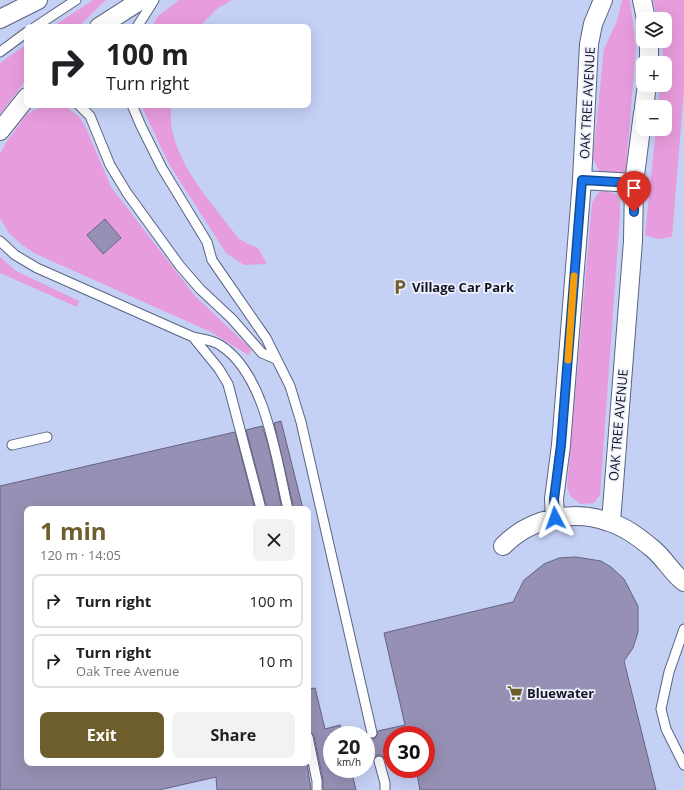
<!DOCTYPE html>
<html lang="en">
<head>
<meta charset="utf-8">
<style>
  :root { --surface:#fff; --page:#f2f2f2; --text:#202124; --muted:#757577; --line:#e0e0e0; --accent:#6e5e2b }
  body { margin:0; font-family:"Open Sans",sans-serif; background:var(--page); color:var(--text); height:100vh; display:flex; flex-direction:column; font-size:15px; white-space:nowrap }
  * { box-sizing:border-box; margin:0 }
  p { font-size:13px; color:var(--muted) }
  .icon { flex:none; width:22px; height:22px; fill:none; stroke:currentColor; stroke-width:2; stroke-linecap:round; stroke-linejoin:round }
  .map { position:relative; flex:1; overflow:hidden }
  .details { position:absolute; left:24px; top:506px; width:287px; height:260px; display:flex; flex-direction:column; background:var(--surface); border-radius:8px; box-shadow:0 4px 16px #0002 }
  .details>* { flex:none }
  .guide { position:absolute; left:24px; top:24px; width:287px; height:84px; border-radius:8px; box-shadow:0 4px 16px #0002; background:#fff; color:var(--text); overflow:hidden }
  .buttons { position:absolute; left:636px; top:12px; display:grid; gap:8px }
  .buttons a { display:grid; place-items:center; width:36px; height:36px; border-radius:8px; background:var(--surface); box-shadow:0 4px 16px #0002; font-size:20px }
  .speed { position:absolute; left:323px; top:726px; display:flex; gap:8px; font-size:20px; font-weight:700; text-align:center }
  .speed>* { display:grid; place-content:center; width:52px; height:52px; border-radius:50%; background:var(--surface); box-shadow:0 4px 16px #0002; line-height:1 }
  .speed small { font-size:10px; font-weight:400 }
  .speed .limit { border:6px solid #d22; background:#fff; color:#111 }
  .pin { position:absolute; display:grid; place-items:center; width:34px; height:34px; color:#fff; margin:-41px -17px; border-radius:50% 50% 50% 0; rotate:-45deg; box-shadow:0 0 4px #0007 }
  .pin .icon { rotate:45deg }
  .me { position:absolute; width:44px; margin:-22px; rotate:356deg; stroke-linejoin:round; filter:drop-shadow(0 0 3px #0008) }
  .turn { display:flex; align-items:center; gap:14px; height:84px; padding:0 16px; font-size:18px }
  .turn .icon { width:52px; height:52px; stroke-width:2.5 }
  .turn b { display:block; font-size:28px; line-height:34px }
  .round { display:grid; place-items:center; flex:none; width:42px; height:42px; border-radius:8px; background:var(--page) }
  .summary { display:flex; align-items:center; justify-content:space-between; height:68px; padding:0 16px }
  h1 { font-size:24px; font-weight:700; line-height:30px; color:var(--accent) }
  .button { display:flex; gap:8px; margin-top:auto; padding:8px 16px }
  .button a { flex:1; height:46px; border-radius:8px; background:var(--accent); color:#fff; font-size:16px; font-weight:700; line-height:46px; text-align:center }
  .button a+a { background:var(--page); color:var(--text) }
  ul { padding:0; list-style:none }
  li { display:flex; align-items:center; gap:12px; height:54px; margin:0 8px 6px; padding:0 8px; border:2px solid var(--line); border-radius:8px }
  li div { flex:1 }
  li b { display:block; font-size:15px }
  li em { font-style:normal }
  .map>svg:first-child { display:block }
</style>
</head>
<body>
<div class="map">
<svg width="684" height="790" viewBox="0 0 684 790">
  <rect width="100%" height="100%" fill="#c4d0f4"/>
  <path fill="#e79cdd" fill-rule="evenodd" d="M93 0H106L78 27H52Z
    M179 0H232L218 8 199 27H152L158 16Z
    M622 0H630L636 48 625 178 601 175 593 158 604 49 617 21Z
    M653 0H684V89L672 237 658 239 645 235 656 129H665V107H658L660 85H665V63H663V53L661 41H665V19H657Z
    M27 44V79L0 114V63Z
    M54 105 68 108 80 118 86 128 111 187 195 296 249 347 251 351 248 355 211 332 36 254 22 245 9 233 0 218V154L6 143 26 115 36 109ZM105 219 121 238 103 254 87 235Z
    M141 105H171C171 113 170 122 172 129 180 171 214 205 238 238L248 244 258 248 267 264 244 265 226 253 169 164Z
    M605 190 617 195 620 202V215L600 495 594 503 581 504 571 497 567 488 592 203 598 193Z
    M0 257 16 271 79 301 77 307 0 273Z"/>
  <path fill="#9691b4" stroke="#666283" d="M105 219 121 238 103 254 87 235Z
    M281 421 303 509H294L274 423Z
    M262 426 268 444 282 509H267L246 430Z
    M235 432 255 509H27V763H307L311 790H217L216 777 159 790H0V486Z
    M576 557 601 561 611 567 624 579 638 606V632L633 648 624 661 656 790H420L416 769H426V735H392V757L385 759 381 755H377L373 762 366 764V735H362L366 734 368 737 373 739 376 737 378 731 405 725 384 633 513 602 524 580 544 564 559 558Z
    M315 688 325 729 340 725 343 735H332V769H351L356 790H323V780L314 736 308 731V689Z"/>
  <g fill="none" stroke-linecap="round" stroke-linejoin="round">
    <defs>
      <path id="lane" d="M35 27 76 0
        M137 27 154 0
        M0 52 27 32
        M79 105 90 116 110 165 127 193 180 266 200 289 232 319 262 353 276 359
        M132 105 141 126 162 168 207 242 212 260 266 338 290 386 301 422 372 733
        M0 241 15 255 37 268 193 337C201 339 212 340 220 345 266 374 276 459 288 509
        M193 337 219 369 228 384 261 509
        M12 445 47 437
        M684 629 669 672 661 709 666 729 684 765
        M308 737 317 781V790
        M379 761 385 783V790"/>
      <path id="street" d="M642 0 646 19
        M0 19 38 0
        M99 27 141 0
        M649 63V41
        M644 107 647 85
        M0 131 27 97
        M582 180 634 183
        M555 518 554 499 561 445 582 180 589 44 593 24 603 0
        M611 522 633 241 634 183 643 113
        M503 546C530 518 573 509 609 522 626 527 640 538 653 549 665 559 672 573 684 582"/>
    </defs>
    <use href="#lane" stroke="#5a6484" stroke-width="11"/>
    <use href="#street" stroke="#5a6484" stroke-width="20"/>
    <use href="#lane" stroke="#fff" stroke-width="9"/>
    <use href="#street" stroke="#fff" stroke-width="18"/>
  </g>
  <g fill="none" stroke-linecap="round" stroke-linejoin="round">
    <defs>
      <path id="route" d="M555 518 554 499 561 445 582 180 634 183V212"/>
    </defs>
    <use href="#route" stroke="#114b97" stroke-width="10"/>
    <use href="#route" stroke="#1a73e8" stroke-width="7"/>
    <path stroke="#f59e0b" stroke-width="7" d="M568 360 574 276"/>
  </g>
  <defs>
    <symbol id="parking-bare" viewBox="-9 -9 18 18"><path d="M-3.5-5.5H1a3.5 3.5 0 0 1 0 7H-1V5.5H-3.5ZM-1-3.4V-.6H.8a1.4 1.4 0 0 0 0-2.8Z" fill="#6e5e2b" stroke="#eef1fd" stroke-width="2.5" paint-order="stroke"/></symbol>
    <symbol id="supermarket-bare" viewBox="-9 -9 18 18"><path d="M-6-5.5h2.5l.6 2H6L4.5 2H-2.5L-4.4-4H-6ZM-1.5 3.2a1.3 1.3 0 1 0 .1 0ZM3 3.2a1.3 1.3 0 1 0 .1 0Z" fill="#6e5e2b" stroke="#eef1fd" stroke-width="2.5" paint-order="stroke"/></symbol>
  </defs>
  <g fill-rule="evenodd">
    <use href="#parking-bare" x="389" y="276" width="22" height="22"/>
    <use href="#supermarket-bare" x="504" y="682" width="22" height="22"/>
  </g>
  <g text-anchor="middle" stroke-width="3.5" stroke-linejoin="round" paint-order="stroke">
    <g font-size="13" fill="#111421" stroke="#eef1fd">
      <text transform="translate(587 103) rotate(-87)" y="5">OAK TREE AVENUE</text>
      <text transform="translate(618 425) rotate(-85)" y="5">OAK TREE AVENUE</text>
    </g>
    <g font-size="13" font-weight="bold" fill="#111421" stroke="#eef1fd" text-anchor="start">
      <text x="412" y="292">Village Car Park</text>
      <text x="527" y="698">Bluewater</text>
    </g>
  </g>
</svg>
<div class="buttons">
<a><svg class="icon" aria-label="layers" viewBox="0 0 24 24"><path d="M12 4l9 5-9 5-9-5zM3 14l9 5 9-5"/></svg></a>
<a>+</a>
<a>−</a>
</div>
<div class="speed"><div>20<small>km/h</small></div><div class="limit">30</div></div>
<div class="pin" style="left:634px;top:212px;background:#d93025"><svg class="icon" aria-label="arrive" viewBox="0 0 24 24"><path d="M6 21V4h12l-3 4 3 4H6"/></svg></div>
<svg class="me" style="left:555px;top:518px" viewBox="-20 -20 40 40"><path d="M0-17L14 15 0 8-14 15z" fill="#1a73e8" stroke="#fff" stroke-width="4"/></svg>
<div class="guide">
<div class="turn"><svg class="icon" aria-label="right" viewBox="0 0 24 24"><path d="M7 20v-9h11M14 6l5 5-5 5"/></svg><div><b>100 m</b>Turn right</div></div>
</div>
<section class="details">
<div class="summary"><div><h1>1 min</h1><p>120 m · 14:05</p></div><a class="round"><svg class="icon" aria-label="close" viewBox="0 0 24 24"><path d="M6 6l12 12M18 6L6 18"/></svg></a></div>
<ul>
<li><svg class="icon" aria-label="right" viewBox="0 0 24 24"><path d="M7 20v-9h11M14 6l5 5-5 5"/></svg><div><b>Turn right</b></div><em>100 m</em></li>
<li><svg class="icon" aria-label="right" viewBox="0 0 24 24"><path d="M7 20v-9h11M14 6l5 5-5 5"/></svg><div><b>Turn right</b><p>Oak Tree Avenue</p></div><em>10 m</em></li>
</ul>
<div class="button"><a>Exit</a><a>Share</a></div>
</section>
</div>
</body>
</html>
